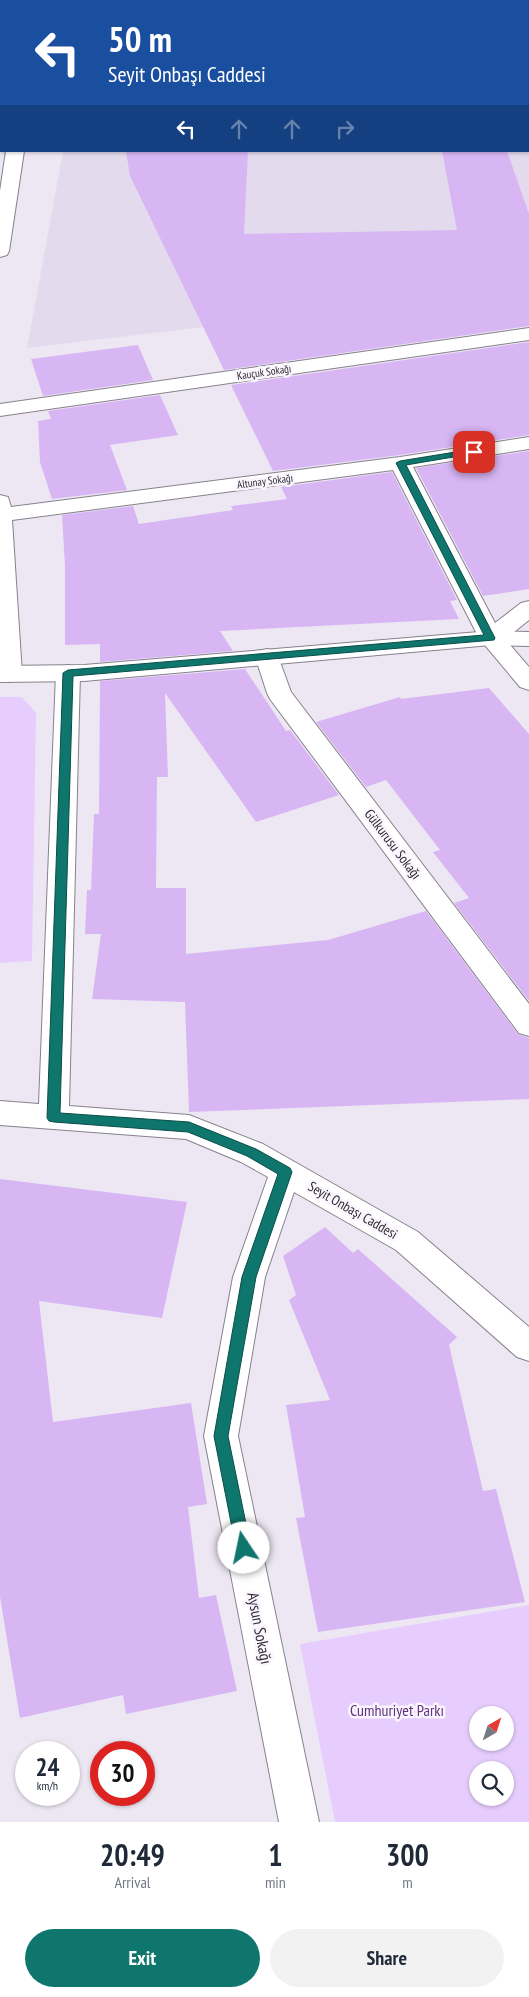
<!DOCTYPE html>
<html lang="en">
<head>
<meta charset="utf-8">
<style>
  :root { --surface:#fff; --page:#f2f2f3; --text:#1f2937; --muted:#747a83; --accent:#0f766e }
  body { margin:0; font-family:"PT Sans Narrow",sans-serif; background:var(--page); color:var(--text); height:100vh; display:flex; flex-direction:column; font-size:19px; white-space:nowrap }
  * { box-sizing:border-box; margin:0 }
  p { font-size:16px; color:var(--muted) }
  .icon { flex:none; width:28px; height:28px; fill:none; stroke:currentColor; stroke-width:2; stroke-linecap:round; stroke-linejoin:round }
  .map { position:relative; height:1822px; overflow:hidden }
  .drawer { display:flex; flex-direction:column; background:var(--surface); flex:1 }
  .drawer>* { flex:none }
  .top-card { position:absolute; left:0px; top:0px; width:530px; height:152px; box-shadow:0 1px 4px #0004; background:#1a4fa0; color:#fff; overflow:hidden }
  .needle { width:32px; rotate:39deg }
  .buttons { position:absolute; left:469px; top:1706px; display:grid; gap:10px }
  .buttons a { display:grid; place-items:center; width:45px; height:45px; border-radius:50%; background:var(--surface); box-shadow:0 1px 4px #0004; font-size:25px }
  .speed { position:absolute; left:15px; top:1741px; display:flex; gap:10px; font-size:25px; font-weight:700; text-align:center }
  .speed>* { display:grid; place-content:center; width:65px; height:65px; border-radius:50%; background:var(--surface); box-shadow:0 1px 4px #0004; line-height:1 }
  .speed small { font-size:12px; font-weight:400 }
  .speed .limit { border:8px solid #d22; background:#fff; color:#111 }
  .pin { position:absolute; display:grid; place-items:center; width:42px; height:42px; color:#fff; margin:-21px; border-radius:10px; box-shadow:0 2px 8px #0006 }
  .me { position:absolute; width:55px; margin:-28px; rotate:349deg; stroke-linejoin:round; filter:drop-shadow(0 0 4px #0008) }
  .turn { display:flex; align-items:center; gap:18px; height:105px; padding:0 25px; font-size:22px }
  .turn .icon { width:65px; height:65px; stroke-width:2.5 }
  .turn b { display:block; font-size:35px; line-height:42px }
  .lanes { display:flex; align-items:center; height:48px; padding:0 25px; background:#0003; justify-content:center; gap:25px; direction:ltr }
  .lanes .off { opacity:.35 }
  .eta { display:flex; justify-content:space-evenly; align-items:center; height:85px; text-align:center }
  .eta b { font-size:30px; font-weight:700; line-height:35px }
  .action { display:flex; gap:10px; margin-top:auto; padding:10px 25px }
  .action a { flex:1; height:58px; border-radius:30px; background:var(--accent); color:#fff; font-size:20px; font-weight:700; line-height:58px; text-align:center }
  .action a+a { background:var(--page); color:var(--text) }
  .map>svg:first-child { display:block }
</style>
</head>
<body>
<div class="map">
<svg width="529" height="1822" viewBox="0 0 529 1822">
  <rect width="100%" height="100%" fill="#ede7f3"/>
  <path fill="#e4daed" d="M529 114V288L27 348 63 151H529Z"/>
  <path fill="#e7cdfd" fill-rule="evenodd" d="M0 697H22L36 713 32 961 0 963Z
    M529 1605V1822H335L300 1644ZM478 1715H505V1742H478ZM478 1770H505V1798H478Z"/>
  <path fill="#d8b6f4" d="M126 151H248L244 234 457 230 442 151H507L529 214V326L224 370 130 176Z
    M529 342V435L400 455 273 471 231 385Z
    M138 345 153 380 43 396 31 359Z
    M160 395 178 435 110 445 127 490 52 499 40 462 38 421 51 419 48 411Z
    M529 451V589L483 596 416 468Z
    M392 472 457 600 450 601 459 619 220 631 233 651 100 662V644L65 645V566L62 515 133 506 139 524 233 510 231 506 287 499 281 487Z
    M245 669 286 731 290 730 339 795 256 822 165 693 168 777H157L156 888H186V954L328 940 426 911 518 1034 529 1038V1099L189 1112 185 1002 92 999 101 934H85L87 890H91L94 814H99L100 681Z
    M489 688 529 734V1001L454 903 469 898 433 852 440 850 386 780 366 787 316 722 400 697 401 699Z
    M0 1179 187 1202 162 1318 39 1301 53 1422 191 1403 207 1504 188 1507 199 1598 216 1595 237 1691 126 1714 123 1695 20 1718 0 1597Z
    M325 1227 353 1253 358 1249 457 1337 449 1345 483 1491 496 1489 525 1602 318 1632 296 1518 305 1517 286 1405 330 1400 289 1300 296 1295 283 1256Z"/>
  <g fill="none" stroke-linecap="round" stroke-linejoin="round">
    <defs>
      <path id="minor" d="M33 0H49V1H33Z
        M6 151H24L9 251 7 255 0 257V191Z
        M529 328V340L0 416V404Z
        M529 437V449L413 467 495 623 521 603 529 601V620L505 639 529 667V690L520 687 479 638 393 470 12 520 22 674 19 679 10 682 0 677V495L8 497 11 507 400 457Z
        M267 649 276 651 291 692 529 1004V1036L519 1033 270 699 267 693 255 656 258 651Z
        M68 665 77 668 80 673 69 1106 189 1115 263 1144 418 1232 529 1327V1361L517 1357 396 1250 294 1192 265 1277 238 1436 319 1822H279L204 1436 233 1277 268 1177 241 1162 186 1139 0 1125V1101L39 1104 56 673 59 668Z"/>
      <path id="tertiary" d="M491 631 529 632V646L491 645 84 681 0 682V666L84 665Z"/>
      <path id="primary" d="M65 0H82L83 1H66Z
        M132 0H149L150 1H133Z"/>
    </defs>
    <use href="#minor" stroke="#87818c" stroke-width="2"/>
    <use href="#tertiary" stroke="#87818c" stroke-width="2"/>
    <use href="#primary" stroke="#87818c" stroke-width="2"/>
    <use href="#minor" fill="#fff" fill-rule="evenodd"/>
    <use href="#tertiary" fill="#fff" fill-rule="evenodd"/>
    <use href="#primary" fill="#fff" fill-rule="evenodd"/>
  </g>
  <path fill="#0f766e" stroke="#0a4d48" d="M474 449 477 450V453L406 465 495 638 494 640 73 676 60 1113 189 1122 256 1149 290 1168 292 1172 256 1277 228 1436 251 1548 249 1553 244 1555 238 1553 236 1548 214 1436 242 1277 278 1174 247 1156 188 1132 54 1122 49 1121 47 1118 63 673 68 670 484 635 396 463 400 461Z"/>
  <g text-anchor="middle" stroke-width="5" stroke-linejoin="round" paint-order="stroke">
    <g font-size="11" fill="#2e2c30" stroke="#faf5fe">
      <text transform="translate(264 372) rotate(-8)" y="4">Kauçuk Sokağı</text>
      <text transform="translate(265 481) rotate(-7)" y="4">Altunay Sokağı</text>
    </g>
    <g font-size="14" fill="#2e2c30" stroke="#faf5fe">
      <text transform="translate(393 844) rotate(53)" y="5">Gülkurusu Sokağı</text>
      <text transform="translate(353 1210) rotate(30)" y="5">Seyit Onbaşı Caddesi</text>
    </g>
    <g font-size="16" fill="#2e2c30" stroke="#faf5fe">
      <text transform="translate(260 1628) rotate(79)" y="6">Aysun Sokağı</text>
    </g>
    <g font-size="16" fill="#5e347c" stroke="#faf5fe">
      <text x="397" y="1716">Cumhuriyet Parkı</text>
    </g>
  </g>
</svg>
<div class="buttons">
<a><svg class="needle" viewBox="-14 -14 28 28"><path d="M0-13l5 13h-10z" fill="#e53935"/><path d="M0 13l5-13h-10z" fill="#747a83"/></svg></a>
<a><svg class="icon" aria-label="search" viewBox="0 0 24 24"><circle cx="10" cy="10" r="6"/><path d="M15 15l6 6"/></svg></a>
</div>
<div class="speed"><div>24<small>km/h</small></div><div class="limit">30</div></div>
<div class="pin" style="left:474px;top:452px;background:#d93025"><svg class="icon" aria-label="arrive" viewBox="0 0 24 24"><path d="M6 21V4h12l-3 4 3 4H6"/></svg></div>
<svg class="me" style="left:244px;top:1548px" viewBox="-20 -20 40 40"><circle r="19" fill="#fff"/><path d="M0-13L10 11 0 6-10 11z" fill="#0f766e"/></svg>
<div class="top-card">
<div class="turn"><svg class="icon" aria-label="left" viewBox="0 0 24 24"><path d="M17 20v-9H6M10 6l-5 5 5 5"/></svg><div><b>50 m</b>Seyit Onbaşı Caddesi</div></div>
<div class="lanes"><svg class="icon" aria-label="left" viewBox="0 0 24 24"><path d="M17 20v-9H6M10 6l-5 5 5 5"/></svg><svg class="icon off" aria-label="ahead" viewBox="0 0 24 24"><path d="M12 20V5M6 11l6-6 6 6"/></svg><svg class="icon off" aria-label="ahead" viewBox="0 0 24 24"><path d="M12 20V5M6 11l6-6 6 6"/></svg><svg class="icon off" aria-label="right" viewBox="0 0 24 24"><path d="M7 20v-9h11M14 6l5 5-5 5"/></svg></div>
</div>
</div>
<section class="drawer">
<div class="eta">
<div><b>20:49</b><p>Arrival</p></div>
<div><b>1</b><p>min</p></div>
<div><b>300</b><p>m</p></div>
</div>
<div class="action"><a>Exit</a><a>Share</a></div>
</section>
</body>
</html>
